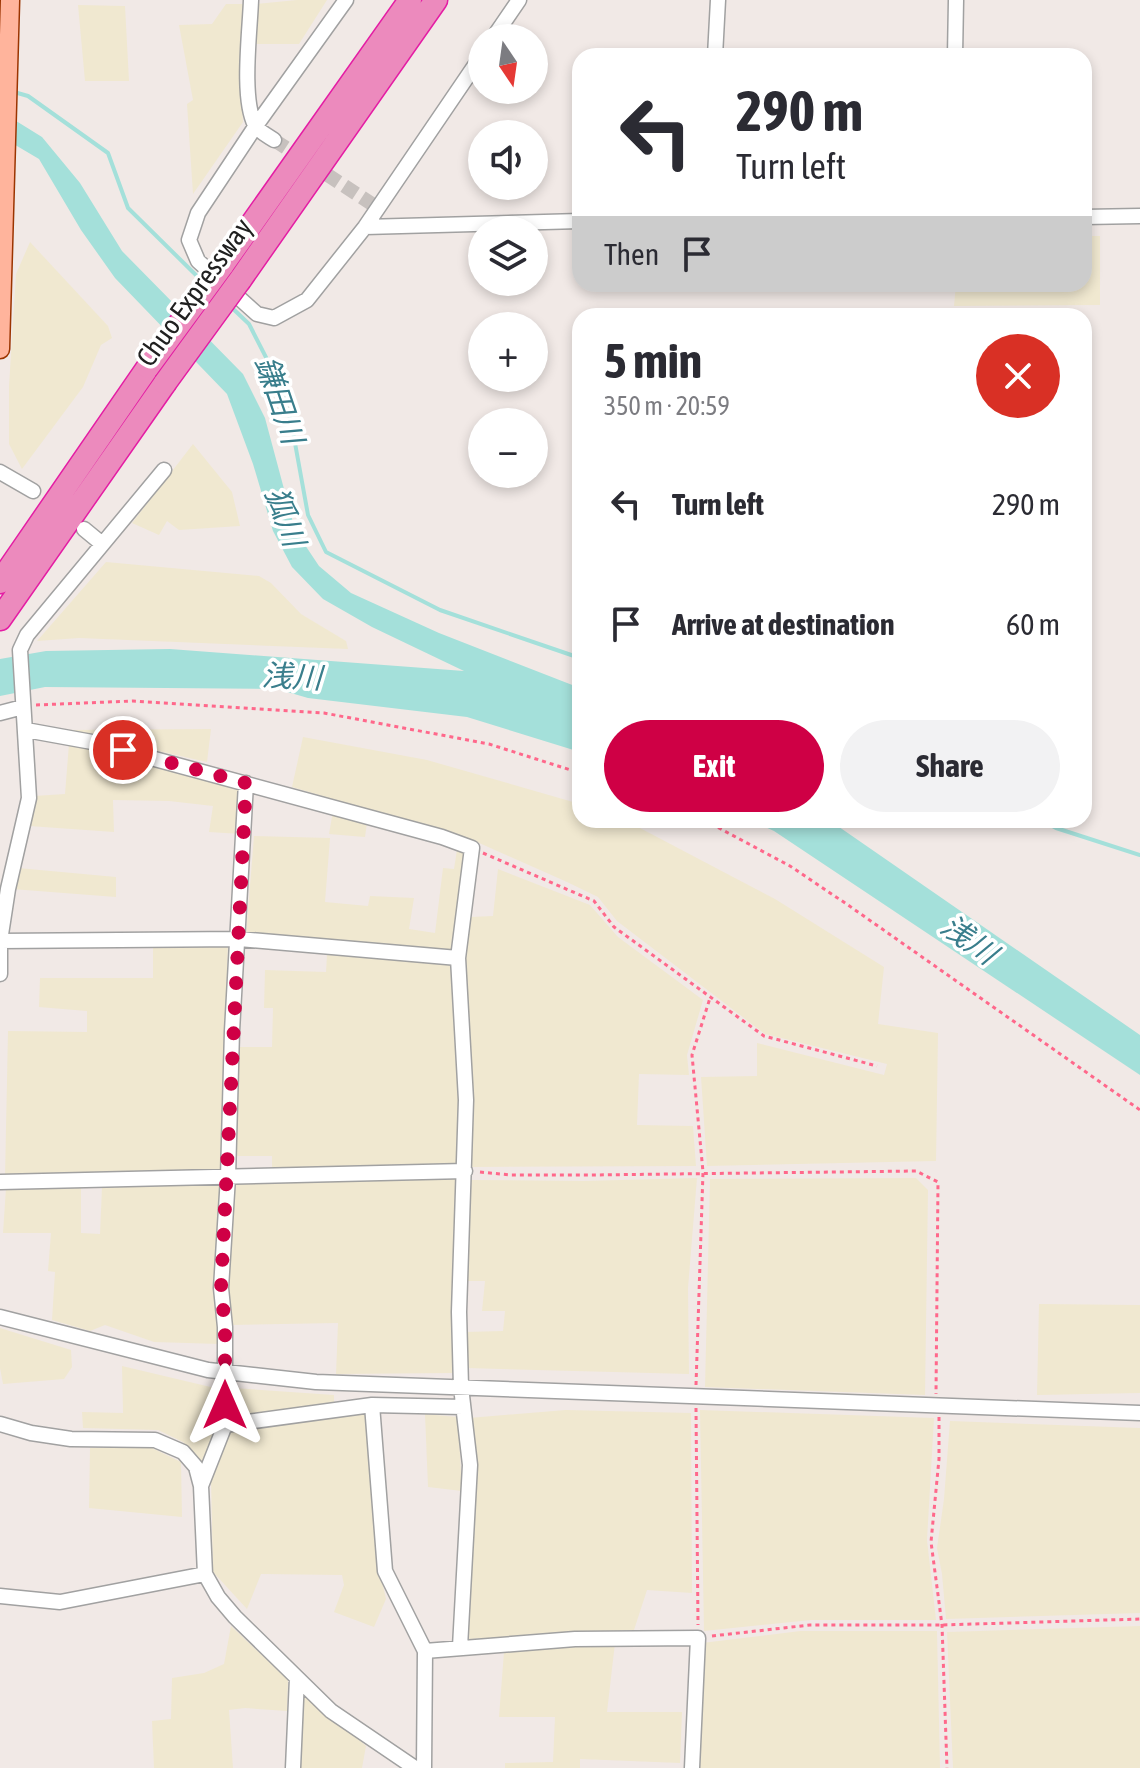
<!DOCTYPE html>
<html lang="en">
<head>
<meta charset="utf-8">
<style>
  :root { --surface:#fff; --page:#f2f2f3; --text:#2b2b33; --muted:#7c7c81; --accent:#cf0045 }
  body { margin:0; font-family:"Asap Condensed","Noto Sans JP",sans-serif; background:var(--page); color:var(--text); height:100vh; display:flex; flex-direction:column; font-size:30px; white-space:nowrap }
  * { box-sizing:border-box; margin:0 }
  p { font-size:26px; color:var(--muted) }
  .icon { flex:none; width:44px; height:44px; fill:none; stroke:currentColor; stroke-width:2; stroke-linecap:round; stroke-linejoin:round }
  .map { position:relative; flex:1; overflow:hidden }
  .details { position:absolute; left:572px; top:308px; width:520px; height:520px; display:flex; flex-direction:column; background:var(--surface); border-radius:24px; box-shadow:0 4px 12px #0003 }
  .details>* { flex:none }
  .top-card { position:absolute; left:572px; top:48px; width:520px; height:244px; border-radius:24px; box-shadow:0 4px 12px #0003; background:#fff; color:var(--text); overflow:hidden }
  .needle { width:52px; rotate:167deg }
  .tools { position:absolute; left:468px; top:24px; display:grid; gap:16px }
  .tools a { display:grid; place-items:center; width:80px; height:80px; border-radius:50%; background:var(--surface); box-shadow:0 4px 12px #0003; font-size:40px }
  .pin { position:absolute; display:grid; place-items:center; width:68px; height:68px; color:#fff; margin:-34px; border:4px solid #fff; border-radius:50%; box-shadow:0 2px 8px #0007 }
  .me { position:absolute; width:88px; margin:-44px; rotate:0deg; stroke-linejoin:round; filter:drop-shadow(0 0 6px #0008) }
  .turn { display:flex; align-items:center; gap:28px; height:168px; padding:0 32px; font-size:36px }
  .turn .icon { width:104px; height:104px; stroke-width:2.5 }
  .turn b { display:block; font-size:56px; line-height:68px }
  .then { display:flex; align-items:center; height:76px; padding:0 32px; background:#0003; gap:16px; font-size:30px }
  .round { display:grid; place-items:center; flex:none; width:84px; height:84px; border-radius:42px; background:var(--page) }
  .overview { display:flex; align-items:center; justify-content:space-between; height:136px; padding:0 32px }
  h1 { font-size:48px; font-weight:700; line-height:60px }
  .primary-button { display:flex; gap:16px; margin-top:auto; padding:16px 32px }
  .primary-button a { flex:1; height:92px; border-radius:48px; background:var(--accent); color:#fff; font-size:32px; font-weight:700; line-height:92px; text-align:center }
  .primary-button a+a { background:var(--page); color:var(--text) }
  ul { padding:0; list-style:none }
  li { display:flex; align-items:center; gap:24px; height:120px; padding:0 32px }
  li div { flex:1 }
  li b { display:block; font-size:30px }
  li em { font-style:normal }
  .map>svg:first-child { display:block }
</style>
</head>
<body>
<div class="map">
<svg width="1140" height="1768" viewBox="0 0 1140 1768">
  <rect width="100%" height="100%" fill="#f1e9e6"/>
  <path fill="#f0e8d0" d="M297 0H327L299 44H254L256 4Z
    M226 4H244L241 75 243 122 193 194 187 104 193 100 179 25 212 24Z
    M78 5 125 6 129 81H85Z
    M1084 236H1100V305L954 306 956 284H1084Z
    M30 242 108 326 112 338 101 345 83 387 22 469 9 444V386L16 274Z
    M193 444 232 492 240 526 179 530 167 521 159 535 132 523Z
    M106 562 259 576 271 583 301 614 346 641 348 649 79 638 37 641Z
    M211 729 207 762 65 730Z
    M303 737 427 760 580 804V820H621L638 827 775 899 884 967 878 1024 938 1033 936 1161 707 1166 701 1077 757 1076V1043L884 1075 887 1064 765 1034 617 921 598 897 567 882 477 842 292 787Z
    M69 744 242 787 241 834 209 832 213 806 169 801 113 800 114 832 29 826 34 796 65 794Z
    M333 811 367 823 365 837 329 834Z
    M254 836 330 838 325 902 368 906 370 896 414 898 409 929 435 933 443 868 454 869 457 850 468 852 454 954 246 935Z
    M18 868 116 877V897L12 889Z
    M498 869 590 905 618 937 703 1000 687 1055 689 1075 639 1074 637 1125 693 1126 696 1166 470 1167 465 961 471 917 493 916Z
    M153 943 228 944 220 1172 5 1177 8 1031 87 1032V1011L39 1007 40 978H153Z
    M327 955 454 962 459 1083 456 1166 272 1170V1156H236L237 1047H272L273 1008H264L265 970 326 972Z
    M460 1176 455 1373 336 1374 338 1323 230 1325 227 1283 234 1182Z
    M697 1178 688 1288 689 1374 466 1368 465 1332 503 1331 505 1311H482L485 1281H467L470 1180 584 1181Z
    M916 1178 928 1190 925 1395 705 1387 710 1179Z
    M222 1182 220 1344 154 1342 105 1325 90 1331 52 1320 55 1272 48 1271 51 1233H3L6 1188H81V1233L100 1234 102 1187Z
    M1039 1304 1140 1305V1393L1037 1395Z
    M0 1328 71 1350 72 1367 64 1379 3 1384 0 1368Z
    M122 1366 219 1389 221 1418 203 1464 183 1442 158 1430 83 1428 82 1412 123 1413Z
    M234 1388 334 1395V1405L232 1417Z
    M566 1410 691 1413 692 1593 647 1590 634 1630 469 1639V1418Z
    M700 1410 934 1418 927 1540 936 1620H811L704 1631Z
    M365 1414 379 1568 386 1599 374 1627 334 1612 344 1585 342 1575 261 1574 247 1609 213 1572 211 1480 230 1429 280 1421Z
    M425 1414 458 1417 462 1491 428 1487Z
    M950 1421 1140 1428V1613L946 1619 942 1574 937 1548 944 1499Z
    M150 1447 181 1462 182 1517 89 1508 90 1448Z
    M231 1626 288 1680 287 1711 245 1708 229 1710 233 1768H154L152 1721 171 1719 172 1678 204 1673 224 1664Z
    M1140 1626V1768H953L947 1632Z
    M800 1631H937L940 1768H692L702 1643Z
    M615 1643 607 1712H682L680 1763 580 1759V1768H505V1763L553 1762 555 1717H499L504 1652Z
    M306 1692 366 1746 362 1768H298L300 1696Z"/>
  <path fill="#a4e0da" d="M0 111 42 137 80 183 122 251 243 374 265 418 295 530 319 566 351 593 439 633 580 688V752L467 717 308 698 277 689 45 687 0 696V659L46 651 170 649 464 671 372 627 323 599 292 567 273 531 253 464 227 394 115 278 81 230 39 159 0 136Z
    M750 820H829L1140 1035V1075L774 831Z"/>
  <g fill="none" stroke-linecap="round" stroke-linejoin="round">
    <path stroke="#a4e0da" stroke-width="4" d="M14 92 28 96 108 153 128 208 202 281
      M229 305 249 324 275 375 291 421 308 515 326 552 440 610 580 658
      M1042 820 1056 828 1140 855"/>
    <path stroke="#c7c1be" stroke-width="14" stroke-dasharray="14 7" stroke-linecap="butt" d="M274 140 378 208"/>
    <defs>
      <path id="minor" d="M251 0C250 31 241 98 255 125 258 131 268 136 274 140
        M346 0 255 127 198 213 189 240 198 261 257 314 274 318 307 300 365 227 482 55
        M493 38 519 0
        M715 56 718 0
        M955 56 956 0
        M1084 217 1140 216
        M365 227 580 221
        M0 472 33 491
        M84 529 101 543
        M0 713 23 707
        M26 730 92 742 442 837 472 848 458 958 466 1100 459 1312 461 1387 470 1465 460 1647
        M0 941 239 939 458 958
        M0 974V941L8 889 29 798 20 650 27 635 164 470
        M0 1182 465 1171
        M0 1317 208 1370 316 1382 1140 1413
        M372 1405 385 1571 425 1651 424 1768
        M0 1424 31 1433 71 1439 155 1440 183 1452 196 1467 201 1486 205 1574 218 1597 235 1617 331 1711 415 1768
        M225 1425 372 1405 463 1407
        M201 1486 225 1425V1327L221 1288 228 1177 232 1031 246 783
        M0 1596 60 1602 205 1574
        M425 1651 575 1639 698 1638 692 1768
        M293 1768 297 1678"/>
      <path id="major" d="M0 349 10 0"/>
      <path id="highway" d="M222 266 410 0
        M240 280 436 0
        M0 582 148 367
        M0 619 165 383"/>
    </defs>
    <use href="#minor" stroke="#a1a1a1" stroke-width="17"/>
    <use href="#major" stroke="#9b3400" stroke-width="21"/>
    <use href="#highway" stroke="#e41da4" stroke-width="25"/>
    <path stroke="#ff688b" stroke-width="3" stroke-dasharray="4 4" stroke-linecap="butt" d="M36 705 133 701 324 713 489 744 580 773
      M704 820 790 866 848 905 1140 1110
      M483 853 594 901 614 927 764 1036 877 1066
      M480 1172 511 1175H590L916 1171 938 1182 936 1394
      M696 1385 703 1172 692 1055 710 998
      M696 1408 698 1625
      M939 1417V1459L931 1542 942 1625 947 1768
      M712 1636 810 1625H942L1140 1619"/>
    <use href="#minor" stroke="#fff" stroke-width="14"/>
    <use href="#major" stroke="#ffb49c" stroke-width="18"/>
    <use href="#highway" stroke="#ec8abd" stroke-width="22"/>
    <defs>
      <path id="highway-bridge" d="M148 367 222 266
        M165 383 240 280"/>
    </defs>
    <use href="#highway-bridge" stroke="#e41da4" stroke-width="25" stroke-linecap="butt"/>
    <use href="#highway-bridge" stroke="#ec8abd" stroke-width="22"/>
  </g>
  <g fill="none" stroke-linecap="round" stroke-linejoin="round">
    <path stroke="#cf0045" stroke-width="14" stroke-dasharray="0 25.2" d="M123 750 246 783 221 1288 225 1327V1405"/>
  </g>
  <g text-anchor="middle" stroke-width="7" stroke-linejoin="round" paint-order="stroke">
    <g font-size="28" fill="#202020" stroke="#fff">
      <text transform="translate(194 292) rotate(-54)" y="10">Chuo Expressway</text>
    </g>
    <g font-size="30" font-style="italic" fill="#397e8c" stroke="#fff">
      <text transform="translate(279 400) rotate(71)" y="10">鎌田川</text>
      <text transform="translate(285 517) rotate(70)" y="10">狐川</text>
      <text transform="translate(292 677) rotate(3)" y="10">浅川</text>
      <text transform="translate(969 940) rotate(36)" y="10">浅川</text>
    </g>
  </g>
</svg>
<div class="tools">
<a><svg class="needle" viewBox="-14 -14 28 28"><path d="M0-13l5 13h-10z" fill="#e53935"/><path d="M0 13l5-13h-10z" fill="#7c7c81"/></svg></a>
<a><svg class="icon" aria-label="sound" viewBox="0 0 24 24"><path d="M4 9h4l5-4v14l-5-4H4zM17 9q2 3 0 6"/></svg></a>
<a><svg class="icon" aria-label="layers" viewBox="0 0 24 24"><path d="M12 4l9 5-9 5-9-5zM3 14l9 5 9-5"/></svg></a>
<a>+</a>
<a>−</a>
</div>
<div class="pin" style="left:123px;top:750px;background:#d93025"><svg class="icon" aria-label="arrive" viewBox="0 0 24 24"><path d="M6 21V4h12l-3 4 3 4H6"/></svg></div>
<svg class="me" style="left:225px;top:1405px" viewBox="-20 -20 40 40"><path d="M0-17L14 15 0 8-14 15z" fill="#cf0045" stroke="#fff" stroke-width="4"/></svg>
<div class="top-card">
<div class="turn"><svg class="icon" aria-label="left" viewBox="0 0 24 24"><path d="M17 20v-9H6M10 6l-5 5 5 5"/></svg><div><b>290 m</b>Turn left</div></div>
<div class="then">Then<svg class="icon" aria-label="arrive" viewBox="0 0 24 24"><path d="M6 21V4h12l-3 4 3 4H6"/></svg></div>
</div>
<section class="details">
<div class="overview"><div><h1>5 min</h1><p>350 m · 20:59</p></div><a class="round" style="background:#d93025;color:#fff"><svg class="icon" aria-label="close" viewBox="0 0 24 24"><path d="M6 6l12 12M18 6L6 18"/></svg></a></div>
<ul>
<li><svg class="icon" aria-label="left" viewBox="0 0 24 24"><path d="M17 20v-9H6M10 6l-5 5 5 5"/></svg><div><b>Turn left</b></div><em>290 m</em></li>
<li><svg class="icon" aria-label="arrive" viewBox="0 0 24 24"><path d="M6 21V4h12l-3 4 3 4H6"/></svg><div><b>Arrive at destination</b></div><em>60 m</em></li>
</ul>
<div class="primary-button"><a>Exit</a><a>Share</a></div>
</section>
</div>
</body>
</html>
